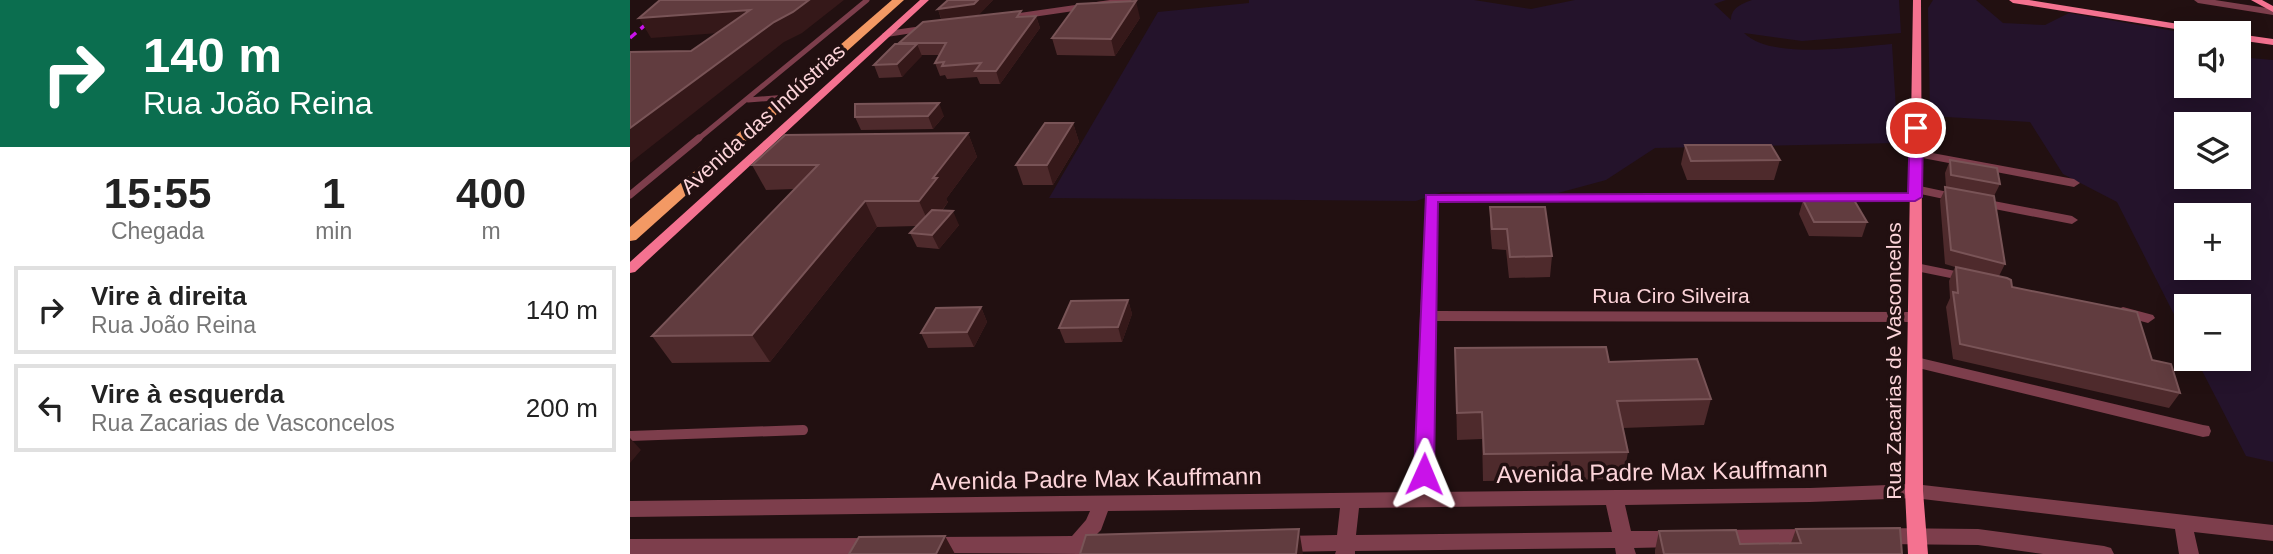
<!DOCTYPE html>
<html lang="pt">
<head>
<meta charset="utf-8">
<style>
  :root { --surface:#fff; --page:#f6f6f6; --text:#222; --muted:#767676; --line:#e0e0e0 }
  body { margin:0; font-family:Arial,sans-serif; background:var(--page); color:var(--text); height:100vh; display:flex; flex-direction:column; font-size:26px; white-space:nowrap }
  * { box-sizing:border-box; margin:0 }
  p { font-size:23px; color:var(--muted) }
  .icon { flex:none; width:38px; height:38px; fill:none; stroke:currentColor; stroke-width:2; stroke-linecap:round; stroke-linejoin:round }
  .map { position:relative; flex:1; overflow:hidden }
  .side { display:flex; flex-direction:column; background:var(--surface); width:630px }
  .side>* { flex:none }
  .hud { background:#0b6e4f; color:#fff; overflow:hidden }
  .buttons { position:absolute; left:1544px; top:21px; display:grid; gap:14px }
  .buttons a { display:grid; place-items:center; width:77px; height:77px; border-radius:0px; background:var(--surface); box-shadow:0 4px 18px #0003; font-size:35px }
  .pin { position:absolute; display:grid; place-items:center; width:60px; height:60px; color:#fff; margin:-30px; border:4px solid #fff; border-radius:50%; box-shadow:0 2px 7px #0007 }
  .me { position:absolute; width:77px; margin:-38px; rotate:1deg; stroke-linejoin:round; filter:drop-shadow(0 0 5px #0008) }
  .turn { display:flex; align-items:center; gap:24px; height:147px; padding:0 28px; font-size:32px }
  .turn .icon { width:91px; height:91px; stroke-width:2.5 }
  .turn b { display:block; font-size:49px; line-height:60px }
  .eta { display:flex; justify-content:space-evenly; align-items:center; height:119px; text-align:center }
  .eta b { font-size:42px; font-weight:700; line-height:49px }
  ul { padding:0; list-style:none }
  li { display:flex; align-items:center; gap:21px; height:88px; margin:0 14px 10px; padding:0 14px; border:4px solid var(--line); border-radius:0px }
  li div { flex:1 }
  li b { display:block; font-size:26px }
  li em { font-style:normal }
  main { display:flex; flex:1; min-height:0 }
  .map>svg:first-child { display:block }
</style>
</head>
<body>
<main>
<section class="side">
<div class="hud">
<div class="turn"><svg class="icon" aria-label="right" viewBox="0 0 24 24"><path d="M7 20v-9h11M14 6l5 5-5 5"/></svg><div><b>140 m</b>Rua João Reina</div></div>
</div>
<div class="eta">
<div><b>15:55</b><p>Chegada</p></div>
<div><b>1</b><p>min</p></div>
<div><b>400</b><p>m</p></div>
</div>
<ul>
<li><svg class="icon" aria-label="right" viewBox="0 0 24 24"><path d="M7 20v-9h11M14 6l5 5-5 5"/></svg><div><b>Vire à direita</b><p>Rua João Reina</p></div><em>140 m</em></li>
<li><svg class="icon" aria-label="left" viewBox="0 0 24 24"><path d="M17 20v-9H6M10 6l-5 5 5 5"/></svg><div><b>Vire à esquerda</b><p>Rua Zacarias de Vasconcelos</p></div><em>200 m</em></li>
</ul>
</section>
<div class="map">
<svg width="1643" height="554" viewBox="0 0 1643 554">
  <rect width="100%" height="100%" fill="#221011"/>
  <path fill="#24132b" fill-rule="evenodd" d="M619 0H844L901 9 945 0H1096L1084 4 1101 20C1101 8 1111 4 1122 0H1269L1271 33 1172 41 1114 33C1140 60 1225 47 1262 44L1268 143 1025 148 976 180 928 193 812 192 786 201 419 198 528 12 619 3Z
    M1303 0H1346L1373 23 1415 25 1439 13 1556 33V86H1608V57L1643 60V462L1616 456 1566 359H1608V306H1556V338L1487 202 1433 174 1400 122 1300 116 1298 8ZM1556 124H1608V177H1556ZM1556 215H1608V268H1556Z"/>
  <g fill="none" stroke-linecap="round" stroke-linejoin="round">
    <path stroke="#7d3e4c" stroke-width="5" d="M118 100 157 97
      M67 140 237 0"/>
    <path stroke="#7d3e4c" stroke-width="7" d="M0 195 69 138"/>
    <path stroke="#7d3e4c" stroke-width="10" d="M0 436 173 430"/>
    <path fill="#7d3e4c" fill-rule="evenodd" d="M480 0H502L498 3 375 21 370 18 375 15Z
      M1564 0H1585L1643 9V15L1568 3Z
      M299 25 304 28 302 30 257 37 252 34 257 31Z
      M1286 150 1444 179 1450 183 1444 187 1282 156V152Z
      M1285 185 1332 195 1334 198 1328 202 1281 192 1279 189Z
      M1285 193 1291 197 1289 200 807 202 805 311 1285 312 1292 317 1285 322 805 321 802 492 1180 488 1284 484 1643 525V541L1564 532 1569 554H1549L1545 529 1284 498 1180 502 995 505 1001 531H1045L1052 533 1054 539 1052 545 1045 547 1004 548 1006 554H986L985 548 725 551V554H705L706 551 652 552 645 550 642 544 645 538 652 536 707 535 710 508 478 511 471 530 465 536 478 538 481 544 478 550 449 554 302 553 295 551 292 545 295 539 302 537 442 536 456 520 460 511 0 517V501L784 492 790 316 797 195ZM976 505 982 532 726 535 729 508Z
      M1348 198 1442 216 1448 220 1442 224 1344 205 1342 202Z
      M1286 263 1340 274 1347 278 1340 282 1281 270 1279 267Z
      M1493 307 1523 315 1525 318 1518 323 1488 315 1486 312 1488 309Z
      M1286 357 1573 425 1579 426 1581 431 1579 436 1573 437 1280 366 1278 362 1280 358Z
      M1251 528 1348 529 1474 546 1481 548 1484 554H1413L1348 545 1251 544 1244 542 1242 536 1244 530Z
      M1182 529 1189 531 1191 537 1189 543 1182 545 1090 546 1083 544 1081 538 1083 532 1090 530Z
      M240 538 247 540 250 546 247 552 240 554H0V539Z"/>
    <path fill="#f47290" fill-rule="evenodd" d="M290 0H299L5 272 0 273V262Z
      M1283 0H1291L1293 491 1298 554H1278L1275 491Z
      M1379 0H1399L1586 30 1591 33H1570L1383 3Z
      M1621 0H1632L1643 6V12Z
      M1608 34 1643 39V45L1608 40Z"/>
    <path fill="#f39964" fill-rule="evenodd" d="M262 0H274L6 240 0 241V227Z"/>
    <path stroke="#c912e9" stroke-width="3.5" stroke-dasharray="8 6" stroke-linecap="butt" d="M0 38 44 0"/>
  </g>
  <path fill="#4e2a2c" d="M363 0 348 15 406 16 410 28 370 84H350L347 77 317 79 315 75 310 76 305 63 309 55H291L272 77 249 78 244 65 270 44 269 43 311 19 308 9Z
    M510 18 485 56 427 55 422 38Z
    M314 116 303 129 231 130 225 117Z
    M443 123 449 142 423 185H393L386 165Z
    M338 133 347 157 316 199 318 202 312 211 329 225 309 249 287 247 280 233 286 226 247 227 140 362 42 363 22 336 164 189 136 190 122 165Z
    M1055 145 1150 160 1144 180H1057L1051 164Z
    M1320 160 1370 184 1364 196 1375 264 1369 276 1382 287 1522 360 1550 393 1539 408 1323 359 1316 307 1320 298 1319 281 1325 267 1315 264 1310 200 1316 187 1315 173Z
    M1173 200 1237 222 1232 237 1179 236 1169 214Z
    M860 207 922 256 920 277 879 278 876 250 862 249 860 227Z
    M498 300 502 314 492 342 435 343 429 328Z
    M351 307 357 322 344 347 298 348 291 333Z
    M825 348 979 362 1081 399 1074 425 993 428 998 452 993 479 853 481 852 439 827 440Z
    M1166 529 1272 554H1025V550L1029 531 1110 544 1161 543Z"/>
  <path fill="#351819" d="M179 0H214L172 33 154 42 0 163V128L144 22Z
    M348 0H363L348 16 312 21 308 9Z
    M506 1 510 18 485 56 481 39Z
    M120 10 130 30 21 38 9 18Z
    M406 16 410 28 370 84 366 71Z
    M287 44 292 56 272 77 267 64Z
    M309 103 314 116 303 129 298 116Z
    M443 123 449 142 423 185 417 165Z
    M338 133 347 157 316 199 318 202 300 226 289 201 303 178Z
    M235 201 247 227 140 362 122 335Z
    M323 211 329 225 309 249 302 235Z
    M498 300 502 314 492 342 488 327Z
    M351 307 357 322 344 347 337 332Z
    M0 438 11 450 0 463Z
    M669 529 673 554H666Z
    M315 536 325 554H306Z"/>
  <path fill="#613c3f" stroke="#795457" stroke-width="2" d="M30 0H179L163 12 144 22 0 128V52L61 51 120 10 9 18Z
    M318 0H348L344 4 308 9Z
    M506 1 481 39 422 38 447 4Z
    M391 11 387 17 406 16 366 71H345L351 63 312 66 314 62 305 63 316 43H269L293 22Z
    M265 44H287L267 64 244 65Z
    M309 103 298 116 225 117V104Z
    M415 123H443L417 165H386Z
    M338 133 303 178H307L289 201H235L122 335 22 336 188 165H122L155 135Z
    M1055 145H1141L1150 160 1061 161Z
    M1320 160 1367 168 1370 184 1321 175Z
    M1315 187 1364 196 1375 264 1321 250Z
    M1173 200H1224L1237 222H1184Z
    M860 207H915L922 256 880 257 877 229H862Z
    M302 210 323 211 302 235 280 233Z
    M1326 267 1377 278 1381 280 1382 287 1507 312 1522 360 1541 364 1550 393 1330 344 1323 292 1328 293Z
    M498 300 488 327 429 328 441 301Z
    M351 307 337 332 291 333 306 308Z
    M976 347 979 362 1067 359 1081 399 987 401 998 452 854 454 852 412 827 413 825 348Z
    M1270 528 1272 554H1034L1029 531 1106 530 1110 544 1171 543 1166 529Z
    M669 529 666 554H450L456 535Z
    M315 536 306 554H219L229 537Z"/>
  <path fill="#c912e9" stroke="#830c97" stroke-width="2" d="M1286 124 1293 128 1292 197 1285 201 808 202 804 474 801 480 794 482 787 480 784 474 796 195 1278 193 1280 128Z"/>
  <g text-anchor="middle" stroke-width="7" stroke-linejoin="round" paint-order="stroke">
    <g font-size="21" fill="#fcd4d9" stroke="#221011">
      <text transform="translate(133 119) rotate(-42)" y="7">Avenida das Indústrias</text>
      <text x="1041" y="303">Rua Ciro Silveira</text>
      <text transform="translate(1264 361) rotate(-90)" y="7">Rua Zacarias de Vasconcelos</text>
    </g>
    <g font-size="24" fill="#fcd4d9" stroke="#221011">
      <text transform="translate(1032 472) rotate(-1)" y="8">Avenida Padre Max Kauffmann</text>
      <text transform="translate(466 479) rotate(-1)" y="8">Avenida Padre Max Kauffmann</text>
    </g>
  </g>
</svg>
<div class="buttons">
<a><svg class="icon" aria-label="sound" viewBox="0 0 24 24"><path d="M4 9h4l5-4v14l-5-4H4zM17 9q2 3 0 6"/></svg></a>
<a><svg class="icon" aria-label="layers" viewBox="0 0 24 24"><path d="M12 4l9 5-9 5-9-5zM3 14l9 5 9-5"/></svg></a>
<a>+</a>
<a>−</a>
</div>
<div class="pin" style="left:1286px;top:128px;background:#d93025"><svg class="icon" aria-label="arrive" viewBox="0 0 24 24"><path d="M6 21V4h12l-3 4 3 4H6"/></svg></div>
<svg class="me" style="left:794px;top:474px" viewBox="-20 -20 40 40"><path d="M0-17L14 15 0 8-14 15z" fill="#c912e9" stroke="#fff" stroke-width="4"/></svg>
</div>
</main>
</body>
</html>
